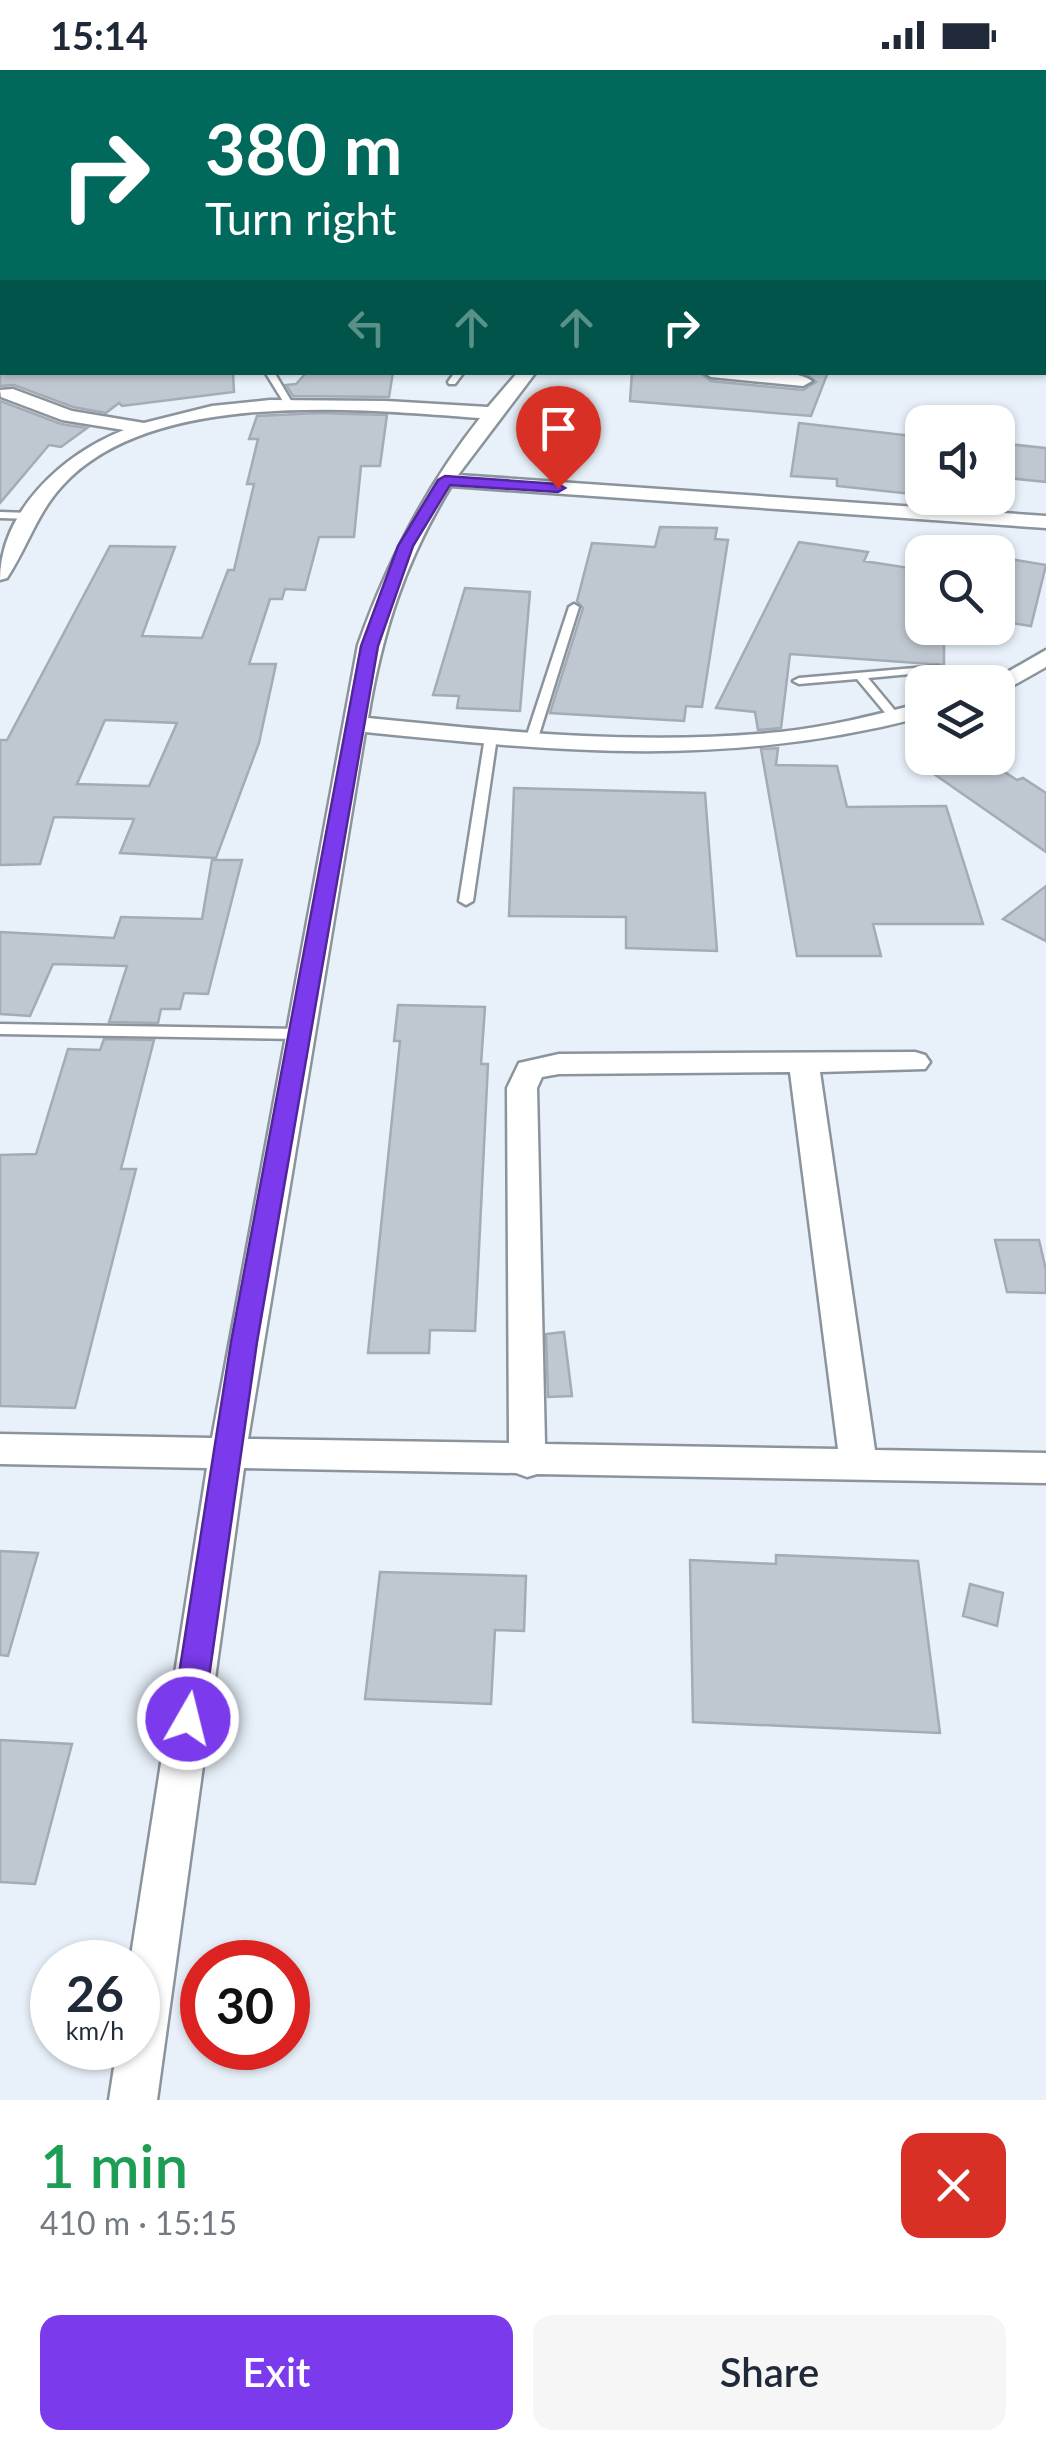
<!DOCTYPE html>
<html lang="en">
<head>
<meta charset="utf-8">
<style>
  :root { --surface:#fff; --page:#f6f6f7; --text:#1f2937; --muted:#747a83; --accent:#7c3aed }
  body { margin:0; font-family:Lato,sans-serif; background:var(--page); color:var(--text); height:100vh; display:flex; flex-direction:column; font-size:38px; white-space:nowrap }
  * { box-sizing:border-box; margin:0 }
  p { font-size:32px; color:var(--muted) }
  .icon { flex:none; width:55px; height:55px; fill:none; stroke:currentColor; stroke-width:2; stroke-linecap:round; stroke-linejoin:round }
  .map { position:relative; height:2030px; overflow:hidden }
  .drawer { display:flex; flex-direction:column; background:var(--surface); flex:1 }
  .drawer>* { flex:none }
  .hud { position:absolute; left:0px; top:0px; width:1048px; height:305px; box-shadow:0 2px 8px #0004; background:#00695c; color:#fff; overflow:hidden }
  .controls { position:absolute; left:905px; top:335px; display:grid; gap:20px }
  .controls a { display:grid; place-items:center; width:110px; height:110px; border-radius:20px; background:var(--surface); box-shadow:0 2px 8px #0004; font-size:50px }
  .speed { position:absolute; left:30px; top:1870px; display:flex; gap:20px; font-size:50px; font-weight:700; text-align:center }
  .speed>* { display:grid; place-content:center; width:130px; height:130px; border-radius:50%; background:var(--surface); box-shadow:0 2px 8px #0004; line-height:1 }
  .speed small { font-size:25px; font-weight:400 }
  .speed .limit { border:15px solid #d22; background:#fff; color:#111 }
  .pin { position:absolute; display:grid; place-items:center; width:85px; height:85px; color:#fff; margin:-102px -42px; border-radius:50% 50% 50% 0; rotate:-45deg; box-shadow:0 0 10px #0007 }
  .pin .icon { rotate:45deg }
  .me { position:absolute; width:110px; margin:-55px; rotate:8deg; stroke-linejoin:round; filter:drop-shadow(0 0 8px #0008) }
  .turn { display:flex; align-items:center; gap:35px; height:210px; padding:0 40px; font-size:45px }
  .turn .icon { width:130px; height:130px; stroke-width:2.5 }
  .turn b { display:block; font-size:70px; line-height:85px }
  .lanes { display:flex; align-items:center; height:95px; padding:0 40px; background:#0003; justify-content:center; gap:50px; direction:ltr }
  .lanes .off { opacity:.35 }
  .round { display:grid; place-items:center; flex:none; width:105px; height:105px; border-radius:20px; background:var(--page) }
  .overview { display:flex; align-items:center; justify-content:space-between; height:170px; padding:0 40px }
  h1 { font-size:60px; font-weight:600; line-height:75px; color:#1e9e55 }
  .button { display:flex; gap:20px; margin-top:auto; padding:20px 40px }
  .button a { flex:1; height:115px; border-radius:20px; background:var(--accent); color:#fff; font-size:40px; font-weight:600; line-height:115px; text-align:center }
  .button a+a { background:var(--page); color:var(--text) }
  .status { display:flex; justify-content:space-between; align-items:center; height:70px; padding:0 50px; background:var(--surface); direction:ltr }
  .status svg { height:28px; fill:currentColor }
  .map>svg:first-child { display:block }
</style>
</head>
<body>
<div class="status"><b>15:14</b><svg viewBox="0 0 49 12"><path d="M0 12V9h3v3zM5 12V6h3v6zM10 12V3h3v9zM15 12V0h3v12zM26 1h20v11H26zM47 4h2v5h-2z"/></svg></div>
<div class="map">
<svg width="1046" height="2030" viewBox="0 0 1046 2030">
  <rect width="100%" height="100%" fill="#e8f1fa"/>
  <path fill="#bfc7d0" stroke="#a3acb4" stroke-width="2.5" fill-rule="evenodd" d="M0 302H233L234 322 122 336 119 333 106 343 73 337 14 315 0 316Z
    M307 302H393L389 327 293 326 286 315 296 314Z
    M632 302H699L711 311 803 320 816 312 803 302H828L811 346 630 331Z
    M0 331 61 354 87 358 61 377 49 375 0 433Z
    M318 343 387 345 380 396H361L354 467H319L305 520 285 519 282 529H270L249 594H276L259 673 216 788 120 783 134 749 54 747 40 794 0 795V670H7L110 476 175 477 142 566 202 568 228 500H234L254 414H247L258 369H249L257 346ZM105 650 177 653 149 716 77 714Z
    M799 353 922 367V425L837 416V409L791 406Z
    M998 373 1046 378V412L998 407Z
    M660 457 717 458 715 469 728 470 702 637 686 636 684 651 550 643 583 538 577 531 592 473 655 477Z
    M799 472 868 482 864 491 922 500V561L944 563V595L790 584 781 658 758 660 755 642 716 638Z
    M998 487 1046 495 1031 556 998 551Z
    M465 518 530 522 520 641 457 638 459 626 433 625Z
    M778 678 776 695 837 696 847 737 946 736 983 854H873L881 886H797L761 679Z
    M911 688H983L1017 710 1023 708 1046 723V782Z
    M514 718 705 723 717 881 626 878V847L509 846Z
    M212 790H242L208 924 184 923 180 939H161L158 953 109 952 127 896 53 894 30 946 0 944V862L114 868 121 847 202 849Z
    M1046 816V871L1003 849Z
    M398 935 485 937 481 994H488L475 1261 430 1260 429 1283H368L400 971H394Z
    M104 969 154 970 121 1099H136L75 1338 0 1336V1085L36 1084 68 979 100 980Z
    M995 1170H1039L1046 1200V1223L1007 1222Z
    M564 1262 572 1326 548 1327 546 1264Z
    M0 1481 38 1483 8 1586 0 1585Z
    M776 1485 918 1491 940 1663 693 1652 690 1490 776 1494Z
    M380 1502 526 1506 524 1561 495 1560 491 1634 365 1629Z
    M970 1514 1003 1523 997 1556 963 1546Z
    M0 1670 72 1674 35 1814 0 1812Z"/>
  <g fill="none" stroke-linecap="round" stroke-linejoin="round">
    <defs>
      <path id="service" d="M1045 98H1046V102H1045Z
        M265 302H274L293 334 292 336H286Z
        M455 302H464L455 314H449L448 312Z
        M0 442 31 443 36 446 31 449 0 448Z
        M574 534 579 537 537 671 535 674H527L525 671 569 537Z
        M938 596 944 599 942 601 868 608 902 649 896 653 892 651 857 609 799 614 793 611 799 608Z
        M491 663 497 667 473 831 466 835 459 831 485 667Z
        M0 954 299 959 306 964 299 969 0 964Z"/>
      <path id="minor" d="M874 0H906L907 2H876Z
        M1034 0H1046V5L1033 2Z
        M1045 234H1046V244H1045Z
        M518 302H536L458 405 1046 446V458L451 416C405 491 382 562 368 648 505 662 642 676 780 662 828 657 875 645 922 633V647C728 698 562 682 365 662L248 1369 509 1373 507 1018 519 993 559 984 915 982 925 985 930 992 925 999 820 1002 875 1380 1046 1383V1413L537 1404 527 1407 516 1403 244 1398 157 2030H109L117 1978H138V1892H130L207 1398 0 1394V1364L212 1368 358 575C387 493 426 416 480 348 359 339 151 318 62 416 37 443 27 478 7 508L0 510C0 441 63 384 124 360L62 350 1 327 0 320 13 319 72 341 144 353 212 336 270 330 386 331 488 337ZM790 1002 838 1379 545 1374 537 1018 542 1007 559 1004Z
        M703 302C730 302 791 296 812 311L803 316 711 307Z
        M1046 580V597L998 624V612H990Z"/>
      <path id="tertiary" d="M231 0H324L325 2H232Z
        M398 0H451L452 2H399Z
        M2 5V15L0 16V6Z
        M1045 88H1046V98H1045Z"/>
    </defs>
    <use href="#service" stroke="#8b939b" stroke-width="5"/>
    <use href="#minor" stroke="#8b939b" stroke-width="5"/>
    <use href="#tertiary" stroke="#8b939b" stroke-width="4"/>
    <use href="#service" fill="#fff" fill-rule="evenodd"/>
    <use href="#minor" fill="#fff" fill-rule="evenodd"/>
    <use href="#tertiary" fill="#fff" fill-rule="evenodd"/>
  </g>
  <path fill="#7c3aed" stroke="#51269a" stroke-width="2.5" d="M445 406 558 414 565 418 558 422 450 415 413 476 378 576 257 1272 203 1649 199 1659 188 1663 177 1659 172 1649 231 1272 361 576 398 476 438 410Z"/>
</svg>
<div class="controls">
<a><svg class="icon" aria-label="sound" viewBox="0 0 24 24"><path d="M4 9h4l5-4v14l-5-4H4zM17 9q2 3 0 6"/></svg></a>
<a><svg class="icon" aria-label="search" viewBox="0 0 24 24"><circle cx="10" cy="10" r="6"/><path d="M15 15l6 6"/></svg></a>
<a><svg class="icon" aria-label="layers" viewBox="0 0 24 24"><path d="M12 4l9 5-9 5-9-5zM3 14l9 5 9-5"/></svg></a>
</div>
<div class="speed"><div>26<small>km/h</small></div><div class="limit">30</div></div>
<div class="pin" style="left:558px;top:418px;background:#d93025"><svg class="icon" aria-label="arrive" viewBox="0 0 24 24"><path d="M6 21V4h12l-3 4 3 4H6"/></svg></div>
<svg class="me" style="left:188px;top:1649px" viewBox="-20 -20 40 40"><circle r="17" fill="#7c3aed" stroke="#fff" stroke-width="3"/><path d="M0-11L8 9 0 5-8 9z" fill="#fff"/></svg>
<div class="hud">
<div class="turn"><svg class="icon" aria-label="right" viewBox="0 0 24 24"><path d="M7 20v-9h11M14 6l5 5-5 5"/></svg><div><b>380 m</b>Turn right</div></div>
<div class="lanes"><svg class="icon off" aria-label="left" viewBox="0 0 24 24"><path d="M17 20v-9H6M10 6l-5 5 5 5"/></svg><svg class="icon off" aria-label="ahead" viewBox="0 0 24 24"><path d="M12 20V5M6 11l6-6 6 6"/></svg><svg class="icon off" aria-label="ahead" viewBox="0 0 24 24"><path d="M12 20V5M6 11l6-6 6 6"/></svg><svg class="icon" aria-label="right" viewBox="0 0 24 24"><path d="M7 20v-9h11M14 6l5 5-5 5"/></svg></div>
</div>
</div>
<section class="drawer">
<div class="overview"><div><h1>1 min</h1><p>410 m · 15:15</p></div><a class="round" style="background:#d93025;color:#fff"><svg class="icon" aria-label="close" viewBox="0 0 24 24"><path d="M6 6l12 12M18 6L6 18"/></svg></a></div>
<div class="button"><a>Exit</a><a>Share</a></div>
</section>
</body>
</html>
